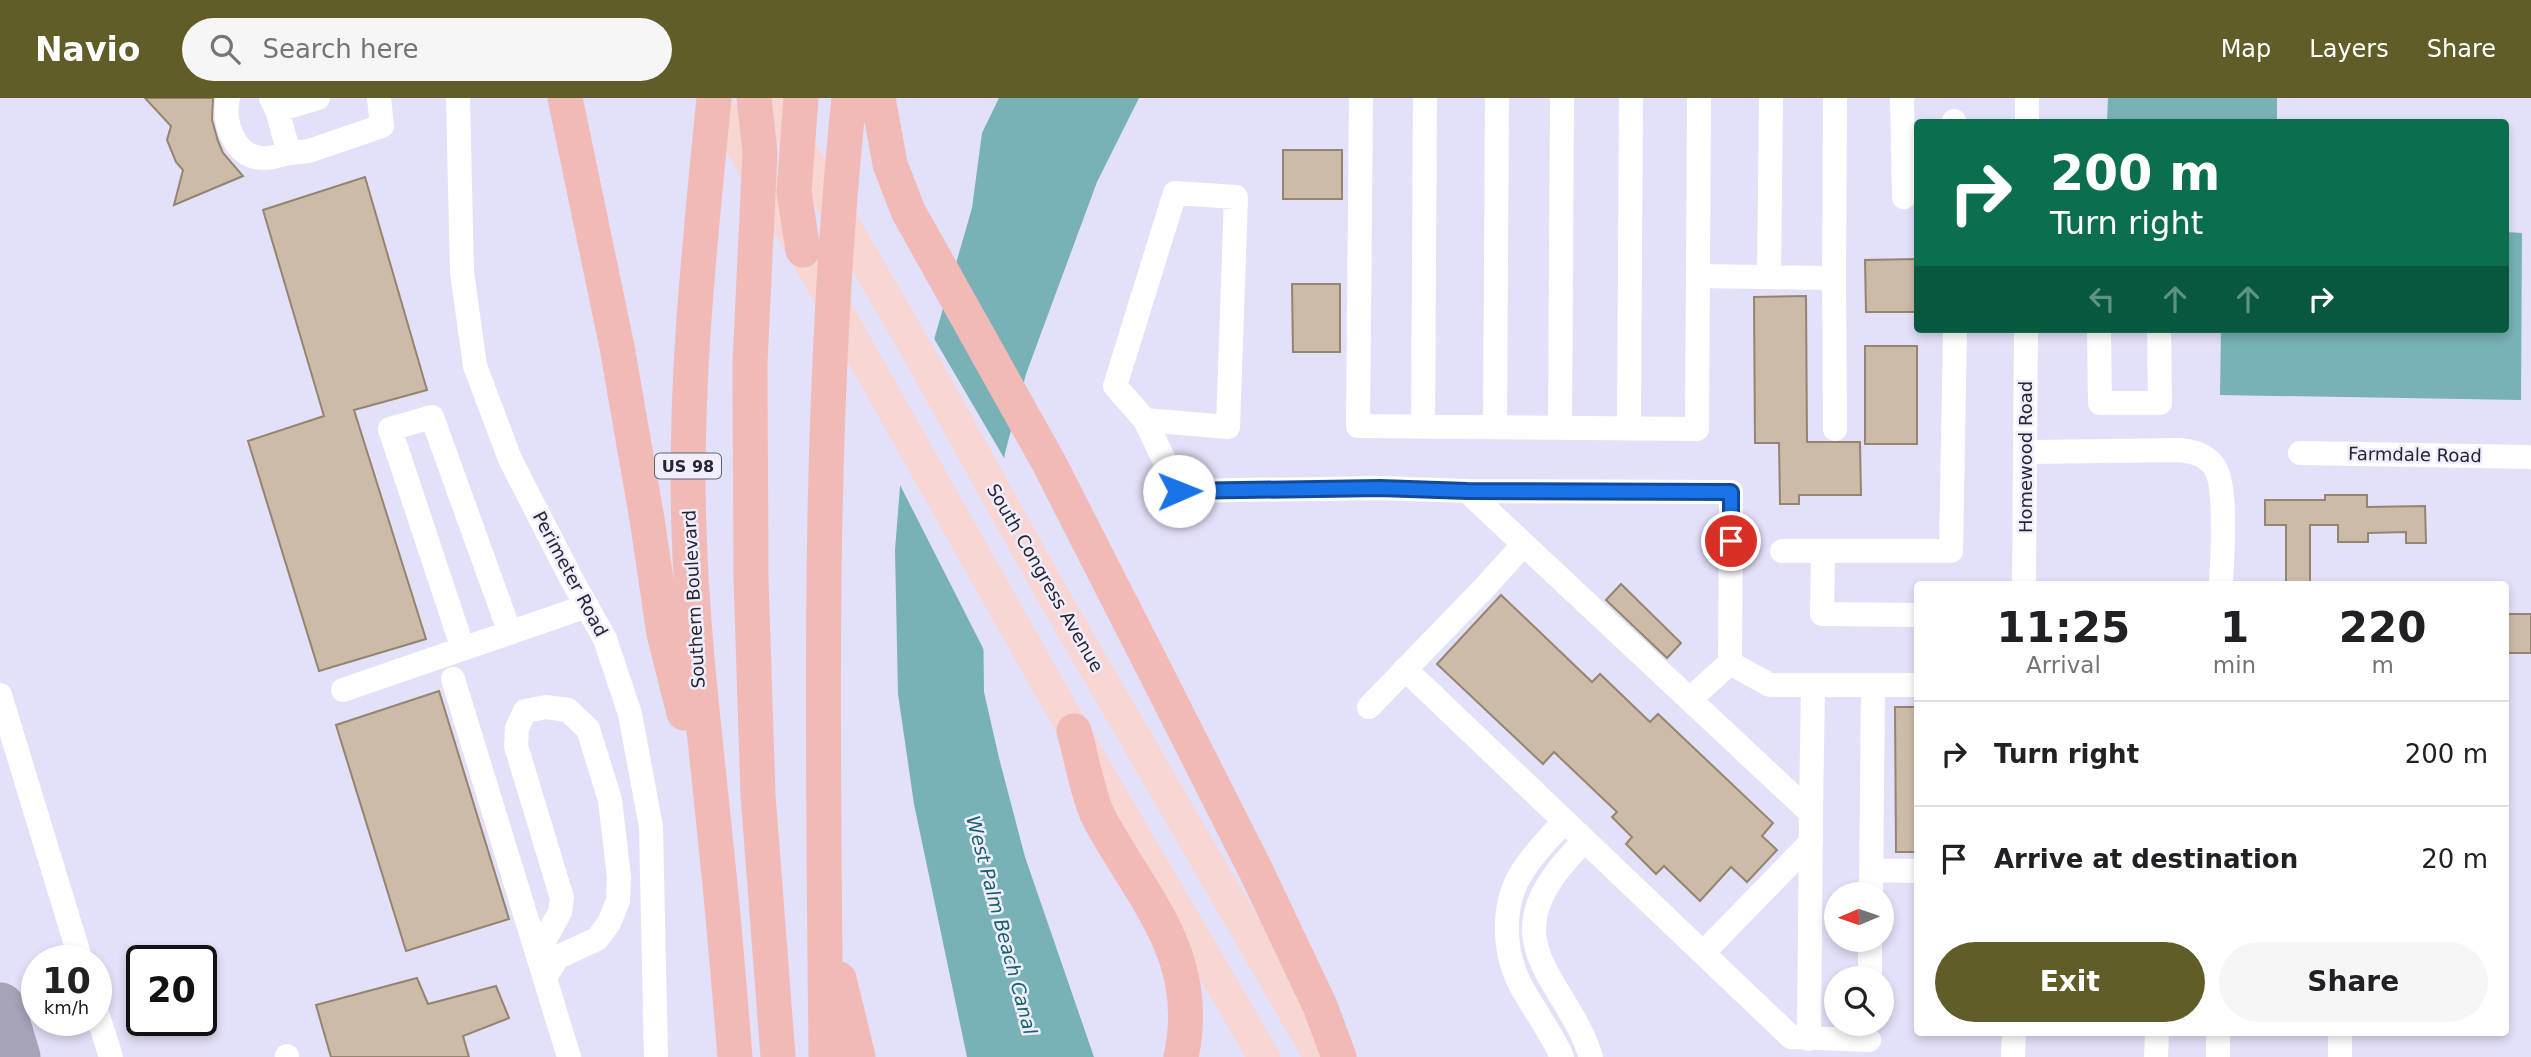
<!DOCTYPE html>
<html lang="en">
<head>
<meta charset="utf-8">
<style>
  :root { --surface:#fff; --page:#f6f6f6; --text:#202124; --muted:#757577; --line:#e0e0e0; --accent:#605d29 }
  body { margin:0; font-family:"DejaVu Sans",sans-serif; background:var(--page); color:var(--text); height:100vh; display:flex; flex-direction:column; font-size:26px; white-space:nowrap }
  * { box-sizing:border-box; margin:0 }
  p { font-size:23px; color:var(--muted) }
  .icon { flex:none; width:38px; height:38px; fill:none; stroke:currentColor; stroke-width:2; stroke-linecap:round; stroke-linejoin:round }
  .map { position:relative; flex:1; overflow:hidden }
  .sheet { position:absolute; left:1914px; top:483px; width:595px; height:455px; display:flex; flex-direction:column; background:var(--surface); border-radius:7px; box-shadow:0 4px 10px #0003 }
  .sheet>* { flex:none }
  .top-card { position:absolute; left:1914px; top:21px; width:595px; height:214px; border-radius:7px; box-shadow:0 4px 10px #0003; background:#0b6e4f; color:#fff; overflow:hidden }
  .needle { width:46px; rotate:268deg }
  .controls { position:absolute; left:1824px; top:784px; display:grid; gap:14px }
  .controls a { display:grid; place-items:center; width:70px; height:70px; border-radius:50%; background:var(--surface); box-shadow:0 4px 10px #0003; font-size:35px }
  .speed { position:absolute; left:21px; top:847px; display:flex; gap:14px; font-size:35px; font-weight:700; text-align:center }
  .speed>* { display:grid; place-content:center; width:91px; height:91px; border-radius:50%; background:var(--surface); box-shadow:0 4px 10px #0003; line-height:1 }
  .speed small { font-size:18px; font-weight:400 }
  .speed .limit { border:4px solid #111; border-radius:10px; background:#fff; color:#111 }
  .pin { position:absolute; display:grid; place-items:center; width:60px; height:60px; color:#fff; margin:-30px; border:4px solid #fff; border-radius:50%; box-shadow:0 2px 7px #0007 }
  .me { position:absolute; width:77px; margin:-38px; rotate:89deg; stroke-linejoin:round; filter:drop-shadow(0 0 5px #0008) }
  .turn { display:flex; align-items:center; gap:24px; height:147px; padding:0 21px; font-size:32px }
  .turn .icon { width:91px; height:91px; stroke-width:2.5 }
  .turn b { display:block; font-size:49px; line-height:60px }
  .lanes { display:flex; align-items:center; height:66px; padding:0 21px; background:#0003; justify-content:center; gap:35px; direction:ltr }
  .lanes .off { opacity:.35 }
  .eta { display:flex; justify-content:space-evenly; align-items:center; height:119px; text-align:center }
  .eta b { font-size:42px; font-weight:700; line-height:49px }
  .primary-button { display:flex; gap:14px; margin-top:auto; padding:14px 21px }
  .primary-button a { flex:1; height:80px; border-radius:42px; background:var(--accent); color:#fff; font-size:28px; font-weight:700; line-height:80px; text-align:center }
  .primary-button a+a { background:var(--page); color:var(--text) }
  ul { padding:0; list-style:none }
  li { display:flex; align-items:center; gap:21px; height:105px; padding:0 21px; border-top:2px solid var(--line) }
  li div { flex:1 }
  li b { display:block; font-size:26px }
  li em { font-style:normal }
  header { display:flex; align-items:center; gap:42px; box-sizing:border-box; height:98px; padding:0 35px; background:var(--accent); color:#fff }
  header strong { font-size:33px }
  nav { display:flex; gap:38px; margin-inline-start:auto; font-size:24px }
  .search { width:490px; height:63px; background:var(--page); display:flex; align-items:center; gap:18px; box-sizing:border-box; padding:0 24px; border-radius:38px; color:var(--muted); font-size:26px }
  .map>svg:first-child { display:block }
</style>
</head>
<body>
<header>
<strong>Navio</strong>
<div class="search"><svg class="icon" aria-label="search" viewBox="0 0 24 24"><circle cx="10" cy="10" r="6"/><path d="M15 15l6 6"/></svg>Search here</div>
<nav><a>Map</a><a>Layers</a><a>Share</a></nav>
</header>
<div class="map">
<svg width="2531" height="959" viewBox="0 0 2531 959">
  <rect width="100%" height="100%" fill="#e3e0f9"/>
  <path fill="#78b1b6" d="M999 0H1139L1097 84 1026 276 1005 355 983 513 984 594 999 660 1025 759 1094 959H967L914 706 898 596 895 452 900 389 916 304 972 110 982 35Z
    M2108 0H2277V24H2107Z
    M2506 134 2522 135 2521 302 2220 297 2221 231H2506Z"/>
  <path fill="#e3e0f9" d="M932 237 1007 365 986 514 987 558 898 383 912 303Z"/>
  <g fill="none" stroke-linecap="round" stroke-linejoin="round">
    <path stroke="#a7a4b8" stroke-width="51" d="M0 910 15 959"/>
  </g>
  <path fill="#ccbba6" stroke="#948470" stroke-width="2" d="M145 0H213L212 22 218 43 223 55 243 78 174 107 183 72 176 64 167 42 171 28Z
    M1283 52H1342V101H1283Z
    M365 79 427 292 354 312 426 541 319 573 248 343 324 318 263 112Z
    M1917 161 1918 214H1866L1865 162Z
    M1292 186H1340V254H1293Z
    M1806 198 1807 344H1860L1861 397H1799V406H1780L1779 345H1755L1754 199Z
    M1865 248H1917V346H1865Z
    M2325 397H2367V409L2425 408 2426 445H2406V434L2368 435V444H2338V427H2310V485H2286V427H2265V402H2325Z
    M1621 486 1681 545 1667 560 1606 502Z
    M1501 497 1592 584 1600 576 1650 624 1658 616 1773 725 1762 738 1777 752 1747 784 1731 769 1700 803 1664 768 1656 776 1626 746 1632 739 1612 719 1617 714 1554 654 1543 666 1437 566Z
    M2506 516H2531V555H2506Z
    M439 593 509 821 406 853 336 627Z
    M1895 609H1918V754H1896Z
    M417 880 428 906 496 888 509 920 463 938 469 959H331L316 907Z"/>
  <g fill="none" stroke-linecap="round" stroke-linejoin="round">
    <path stroke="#fff" stroke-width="24" d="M228 0C222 23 234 59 262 60 270 61 281 57 289 55
      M271 0 277 12 318 0
      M458 0 462 174 475 268 510 361 572 482 605 541 630 616 651 729 656 959
      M1361 0 1358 328 1697 331 1699 0
      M1902 0 1904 99
      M277 12 289 55 309 53 382 28 379 0
      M1954 23V24
      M2027 24V0
      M1698 178 1834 180 1835 0
      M1769 179 1771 0
      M1834 180 1835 331
      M2099 231 2100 305H2160L2159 231
      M1145 322 1228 329 1236 99 1175 95 1115 288 1145 322 1179 393 1380 390 1467 393 1811 715 1809 941
      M1423 329 1425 0
      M1495 329 1497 0
      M1560 330 1562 0
      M1629 330 1631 0
      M2026 354 2180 352C2194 354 2205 356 2214 368 2228 387 2222 460 2221 486
      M2300 355 2531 359
      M1467 393 1731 394 1730 565 1690 601
      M1782 453H1951L1955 231
      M1823 453 1822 516 1918 517
      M2024 486 2026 231
      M463 551 390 331 432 319 510 535
      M1730 565 1770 587H1918
      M1405 571 1791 939 1869 942
      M453 581 569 959
      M343 592 587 508
      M0 597 81 863
      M1369 609 1486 488 1523 447
      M1811 715 1813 587
      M1584 742C1575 753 1564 764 1556 775 1506 841 1553 877 1581 934 1585 942 1588 951 1591 959
      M1871 772 1918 773
      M1871 796 1873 587
      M1703 855 1811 744
      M537 856 560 814 562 800 516 648 517 630 525 613 546 609 568 612 588 631 610 702 619 779 618 803 609 825 597 841 558 859 545 879
      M1870 880V842
      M96 912 111 959
      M2340 934V959
      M287 958V959
      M1562 959C1551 934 1534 912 1521 888 1503 854 1501 807 1522 774 1534 755 1549 740 1564 724
      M2013 959 2014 934
      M2156 959 2157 934
      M2218 959V934"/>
    <path stroke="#f7d6d3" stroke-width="32" d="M713 0 803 152 1080 644 1264 959
      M771 0 911 242 1050 492 1320 959"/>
    <path stroke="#f1bab6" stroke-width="35" d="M565 0 617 249 647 421 664 536 684 615
      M714 0C700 144 684 287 689 432 692 535 705 636 715 738 723 811 729 885 735 959
      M754 0 760 54 750 265 751 481 758 697 778 959
      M801 0 794 94 803 152
      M878 0 890 66 908 113 1049 365 1156 575 1256 773 1320 908 1339 959
      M1074 633C1081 657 1088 698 1099 720 1143 802 1203 858 1181 959
      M839 881 858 959
      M826 959C823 640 816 318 849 0"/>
  </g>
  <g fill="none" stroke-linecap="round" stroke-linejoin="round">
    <defs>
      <path id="route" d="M1179 393 1380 390 1467 393 1731 394V443"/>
    </defs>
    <use href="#route" stroke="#114b97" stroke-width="18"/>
    <use href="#route" stroke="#1a73e8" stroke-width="12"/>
  </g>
  <g text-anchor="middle" stroke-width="5" stroke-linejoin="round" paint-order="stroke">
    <rect fill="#f0eefe" stroke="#63626d" stroke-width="2" x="655" y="355.5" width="66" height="25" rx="5"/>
    <g font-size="16" font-weight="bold" fill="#27262f">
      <text x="688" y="374">US 98</text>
    </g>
    <g font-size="18" fill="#27262f" stroke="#f0eefe">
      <text transform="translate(2415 357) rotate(1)" y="6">Farmdale Road</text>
      <text transform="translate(2026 359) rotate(-90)" y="6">Homewood Road</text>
      <text transform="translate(570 476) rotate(62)" y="6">Perimeter Road</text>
      <text transform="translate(1045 480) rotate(60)" y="6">South Congress Avenue</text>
      <text transform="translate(694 501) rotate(-93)" y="6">Southern Boulevard</text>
    </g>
    <g font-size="19" font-style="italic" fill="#146369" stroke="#f0eefe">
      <text transform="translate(1002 827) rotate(75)" y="7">West Palm Beach Canal</text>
    </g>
  </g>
</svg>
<div class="controls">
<a><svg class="needle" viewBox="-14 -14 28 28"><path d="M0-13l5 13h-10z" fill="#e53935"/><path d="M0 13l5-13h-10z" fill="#757577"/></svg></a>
<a><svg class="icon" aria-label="search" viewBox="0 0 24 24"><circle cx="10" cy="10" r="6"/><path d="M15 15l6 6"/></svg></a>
</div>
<div class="speed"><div>10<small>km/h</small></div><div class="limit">20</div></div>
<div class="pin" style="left:1731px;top:443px;background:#d93025"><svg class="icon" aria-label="arrive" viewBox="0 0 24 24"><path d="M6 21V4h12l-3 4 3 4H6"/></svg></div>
<svg class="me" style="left:1179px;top:393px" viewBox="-20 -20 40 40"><circle r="19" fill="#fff"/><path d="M0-13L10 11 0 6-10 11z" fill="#1a73e8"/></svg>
<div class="top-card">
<div class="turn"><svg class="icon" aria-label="right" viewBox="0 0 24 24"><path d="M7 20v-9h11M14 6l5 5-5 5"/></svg><div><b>200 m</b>Turn right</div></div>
<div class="lanes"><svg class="icon off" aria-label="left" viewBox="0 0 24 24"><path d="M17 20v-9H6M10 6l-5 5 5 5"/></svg><svg class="icon off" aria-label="ahead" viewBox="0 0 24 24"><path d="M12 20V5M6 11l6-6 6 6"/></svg><svg class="icon off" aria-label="ahead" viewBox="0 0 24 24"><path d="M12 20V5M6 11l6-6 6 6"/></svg><svg class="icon" aria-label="right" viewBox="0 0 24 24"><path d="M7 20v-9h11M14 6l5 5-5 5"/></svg></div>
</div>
<section class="sheet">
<div class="eta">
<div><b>11:25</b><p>Arrival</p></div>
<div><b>1</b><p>min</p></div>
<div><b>220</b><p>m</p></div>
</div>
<ul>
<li><svg class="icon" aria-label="right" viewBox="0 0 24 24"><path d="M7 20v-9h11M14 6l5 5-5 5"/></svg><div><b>Turn right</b></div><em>200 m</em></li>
<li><svg class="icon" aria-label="arrive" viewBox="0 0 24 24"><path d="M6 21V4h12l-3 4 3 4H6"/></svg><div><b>Arrive at destination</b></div><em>20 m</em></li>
</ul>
<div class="primary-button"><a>Exit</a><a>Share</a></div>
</section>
</div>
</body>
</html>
